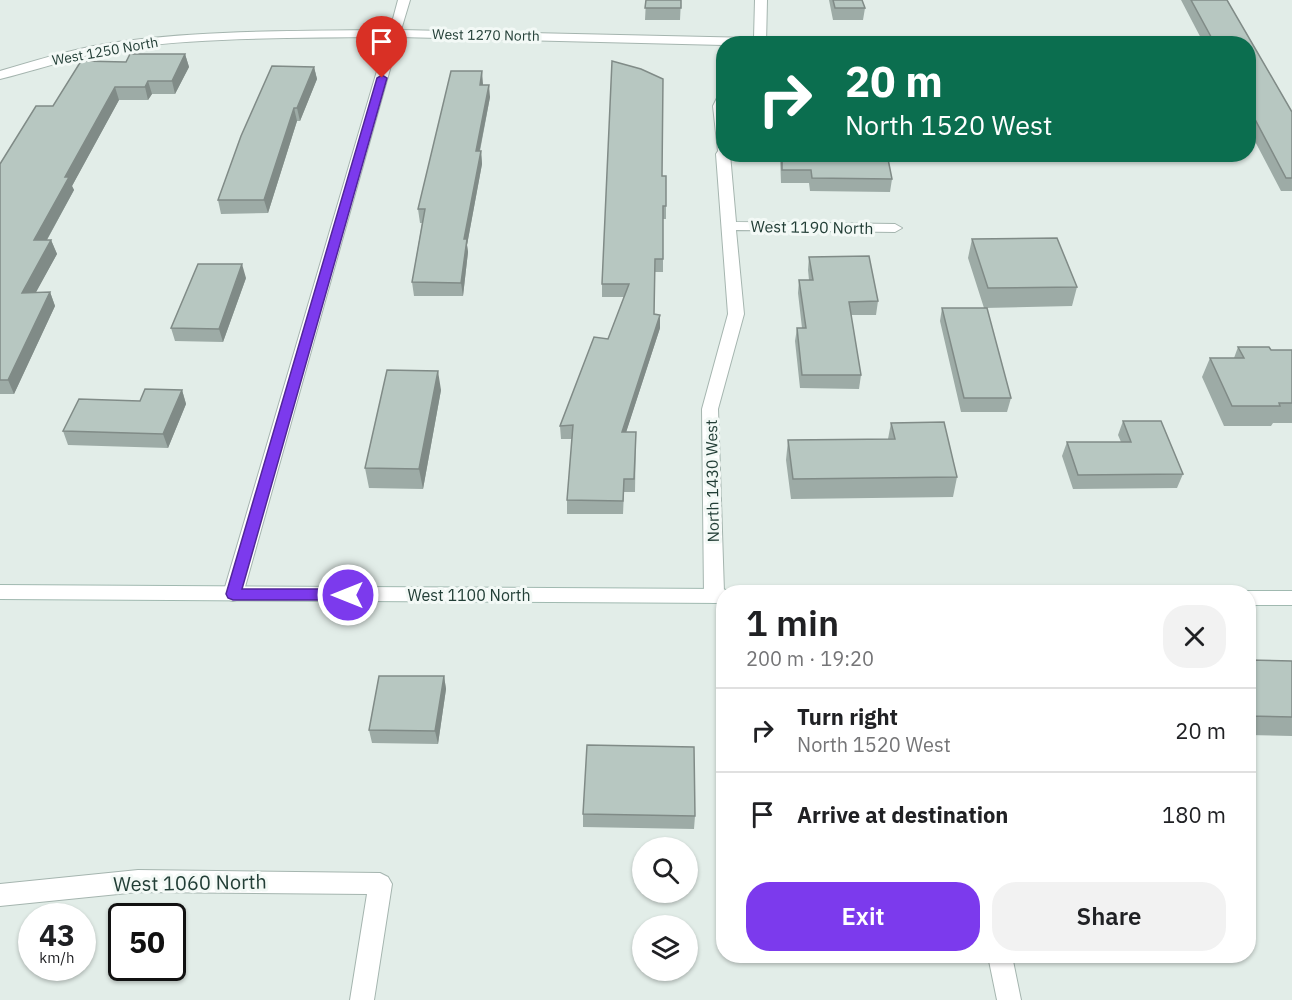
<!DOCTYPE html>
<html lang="en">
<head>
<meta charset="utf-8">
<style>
  :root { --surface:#fff; --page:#f2f2f2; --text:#202124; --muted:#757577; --line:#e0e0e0; --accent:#7c3aed }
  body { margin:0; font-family:"IBM Plex Sans",sans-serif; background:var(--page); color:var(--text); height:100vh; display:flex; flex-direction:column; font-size:22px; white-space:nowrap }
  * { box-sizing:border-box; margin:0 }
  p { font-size:20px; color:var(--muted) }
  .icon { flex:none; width:33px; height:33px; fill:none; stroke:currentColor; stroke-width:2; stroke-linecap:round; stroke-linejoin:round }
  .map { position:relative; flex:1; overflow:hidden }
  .drawer { position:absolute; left:716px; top:585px; width:540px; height:378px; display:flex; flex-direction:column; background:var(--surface); border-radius:24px; box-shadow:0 2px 4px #0004 }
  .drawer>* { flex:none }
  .hud { position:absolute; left:716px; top:36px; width:540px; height:126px; border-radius:24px; box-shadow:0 2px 4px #0004; background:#0b6e4f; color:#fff; overflow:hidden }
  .buttons { position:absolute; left:632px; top:837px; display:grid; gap:12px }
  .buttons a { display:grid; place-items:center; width:66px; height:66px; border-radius:50%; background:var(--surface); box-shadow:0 2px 4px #0004; font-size:30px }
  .speed { position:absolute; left:18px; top:903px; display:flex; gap:12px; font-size:30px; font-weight:700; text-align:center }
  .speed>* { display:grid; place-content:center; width:78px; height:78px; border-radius:50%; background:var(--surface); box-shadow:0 2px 4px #0004; line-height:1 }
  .speed small { font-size:15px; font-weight:400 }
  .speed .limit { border:3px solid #111; border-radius:9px; background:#fff; color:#111 }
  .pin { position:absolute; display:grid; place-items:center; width:51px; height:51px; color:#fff; margin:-62px -26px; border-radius:50% 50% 50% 0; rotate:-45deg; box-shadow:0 0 6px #0007 }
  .pin .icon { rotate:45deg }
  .me { position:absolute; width:66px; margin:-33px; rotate:270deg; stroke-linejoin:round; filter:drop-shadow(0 0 4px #0008) }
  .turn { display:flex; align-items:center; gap:21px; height:126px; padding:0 30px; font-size:27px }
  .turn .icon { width:78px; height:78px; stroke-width:2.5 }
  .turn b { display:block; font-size:42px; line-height:51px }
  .round { display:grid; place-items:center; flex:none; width:63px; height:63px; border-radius:24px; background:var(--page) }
  .summary { display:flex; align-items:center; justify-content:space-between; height:102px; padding:0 30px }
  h1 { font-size:36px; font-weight:600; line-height:45px }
  .cta { display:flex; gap:12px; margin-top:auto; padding:12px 30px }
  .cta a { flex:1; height:69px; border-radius:24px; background:var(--accent); color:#fff; font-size:24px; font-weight:600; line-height:69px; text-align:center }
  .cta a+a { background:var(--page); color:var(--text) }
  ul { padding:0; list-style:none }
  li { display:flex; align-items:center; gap:18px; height:84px; padding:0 30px; border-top:2px solid var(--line) }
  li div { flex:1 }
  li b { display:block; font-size:22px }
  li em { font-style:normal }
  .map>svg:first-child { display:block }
</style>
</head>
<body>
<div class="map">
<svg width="1292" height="1000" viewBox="0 0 1292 1000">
  <rect width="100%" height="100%" fill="#e2ede8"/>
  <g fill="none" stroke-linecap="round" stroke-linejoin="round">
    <defs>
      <path id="street" d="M398 0H410L401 30 754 38 755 0H767L766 44 723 45 399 37 243 594 240 599 233 601 226 599 223 594 387 37C299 38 211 37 124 48 82 54 41 69 0 79V71C40 59 83 46 125 41 213 30 301 31 390 30Z
        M723 95V154H730L736 222 895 224 902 228 895 232 736 230 744 314 718 409 724 592 721 601 714 603 707 601 704 596 702 409 728 314 716 154 718 151 713 106 718 96Z
        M138 870 380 873 388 877 392 884 374 1000H350L367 894 138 892 0 906V884Z
        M988 956H1012L1021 1000H997Z"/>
      <path id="secondary" d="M0 585 723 589 731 592H723V603L0 599Z
        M1248 591H1292V605H1248V592H1242Z"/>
    </defs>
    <use href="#street" stroke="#a5b5af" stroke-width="2"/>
    <use href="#secondary" stroke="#a0b9b0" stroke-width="2"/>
    <use href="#street" fill="#fff" fill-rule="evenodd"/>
    <use href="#secondary" fill="#fff" fill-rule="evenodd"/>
  </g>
  <path fill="#9daba6" d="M646 0H681L680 20H645Z
    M829 0H862L865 8 863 20H833Z
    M1181 0H1227L1292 112V191H1281L1248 128V44H1204Z
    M185 54 189 67 175 94H152L148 100H119L72 186 74 190 47 240H51L57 254 35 293 50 292 55 306 14 394H0V164L53 106 126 62Z
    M314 67 317 79 300 121H297L268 213 221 214 218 200Z
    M483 85 490 97 480 151H481L482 164 467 245 468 252 463 296H414L412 282 422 223H420L418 209Z
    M780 154H887L892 179 890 192 810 191 809 183H781Z
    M662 176H666V219H663V272H655L654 314 660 328 626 432H636L635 492H624L623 514H567V500L572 439H561L560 426 608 339 624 297H602V284Z
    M972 239 1077 287 1072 306 984 308 968 258Z
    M809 257 878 301 876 315H851L861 375 859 389 800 388 795 341 797 328H802L798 293 799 280H809L808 270Z
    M246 278 223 342 175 341 171 328Z
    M942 308 1011 398 1007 412H961L940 321Z
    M1238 347 1271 350H1292V423H1273L1271 426H1224L1202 377 1210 358H1234Z
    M182 390 186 404 168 448 68 445 63 431 140 401Z
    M441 390 423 489 369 488 365 468Z
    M1123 421 1183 474 1177 488 1073 489 1062 456 1067 442H1121L1118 435Z
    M891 423 957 477 953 497 791 499 786 460 788 440 888 439Z
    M1248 660 1292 661V736L1248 735Z
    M444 676 446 689 438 744 372 743 369 730Z
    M583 814 695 816 694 829 583 827Z"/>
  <path fill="#808b87" d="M185 54 189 67 175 94 172 81Z
    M314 67 317 79 300 121 297 108Z
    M482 71 483 84 481 97 480 85Z
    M148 81 152 94 148 100 145 87Z
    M489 85 490 97 477 164 476 151Z
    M115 87 119 100 72 186 74 190 39 254 34 240 65 177Z
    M294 108 297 121 268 213 264 200Z
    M481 151 482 164 467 245 468 252 463 296 461 283 464 239Z
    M51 240 57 254 28 307 22 293Z
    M242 264 246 278 223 342 219 329Z
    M50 292 55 306 14 394 8 380Z
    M660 315V328L622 445V432Z
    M438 371 441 390 423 489 419 469Z
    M182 390 186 404 168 448 163 434Z
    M444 676 446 689 438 744 435 731Z"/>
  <path fill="#b7c7c1" stroke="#808b87" stroke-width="1.5" d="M646 0H681V8H645Z
    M833 0H862L865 8H835Z
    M1191 0H1227L1292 112V178H1286L1248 106V44H1215Z
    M809 38H847L848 44H810Z
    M130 54H185L172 81H148L145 87H115L65 177H69L34 240H51L22 293 50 292 8 380H0V164L36 106H53L81 61 126 62Z
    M612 61 641 69 663 79 662 176H666V206H663V259H655L654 314 660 315 622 432H636L634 479H624L623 501 567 500 573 425 560 426 594 337 608 339 629 284H602Z
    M272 66 314 67 297 108H294L264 200H218L241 136Z
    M451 71H482L480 85H489L476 151H481L464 239H467L461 283 412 282 425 209H418Z
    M782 154H887L892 179 812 178 811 170H782Z
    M1057 238 1077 287 988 288 972 239Z
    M869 256 878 301 849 302 861 375H802L797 328H806L799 280H813L809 257Z
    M198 264H242L219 329 171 328Z
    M942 308H987L1011 398H964Z
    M1238 347H1269L1271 350H1292V403H1279L1280 406H1232L1210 358H1244Z
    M387 370 438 371 419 469 365 468Z
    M145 389 182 390 163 434 63 431 79 399 140 401Z
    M1123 421H1161L1183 474 1078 475 1067 442H1131Z
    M944 422 957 477 793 479 788 440 895 439 891 423Z
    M1248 660 1292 661V717L1248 716Z
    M379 676H444L435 731 369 730Z
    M587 745 694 747 695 816 583 814Z"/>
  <path fill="#7c3aed" stroke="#51269a" stroke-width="1.5" d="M382 75 387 78 242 589H348L353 591 355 595 353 599 348 600H233L228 598 226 594 377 78Z"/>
  <g text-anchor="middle" stroke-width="6" stroke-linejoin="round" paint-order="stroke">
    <g font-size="14" fill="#223e36" stroke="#f3f9f6">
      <text transform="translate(486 35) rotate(1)" y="5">West 1270 North</text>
      <text transform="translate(105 51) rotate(-10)" y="5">West 1250 North</text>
    </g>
    <g font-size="16" fill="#223e36" stroke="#f3f9f6">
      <text transform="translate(812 227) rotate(1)" y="6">West 1190 North</text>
      <text transform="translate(712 481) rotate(-91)" y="6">North 1430 West</text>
      <text x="469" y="601">West 1100 North</text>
    </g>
    <g font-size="20" fill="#223e36" stroke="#f3f9f6">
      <text transform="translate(190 883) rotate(-1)" y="7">West 1060 North</text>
    </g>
  </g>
</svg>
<div class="buttons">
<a><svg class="icon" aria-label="search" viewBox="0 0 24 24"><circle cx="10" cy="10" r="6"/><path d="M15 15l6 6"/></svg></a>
<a><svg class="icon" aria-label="layers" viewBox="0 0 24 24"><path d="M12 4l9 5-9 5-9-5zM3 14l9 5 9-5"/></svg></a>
</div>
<div class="speed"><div>43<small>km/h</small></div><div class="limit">50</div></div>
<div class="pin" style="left:382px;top:78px;background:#d93025"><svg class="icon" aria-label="arrive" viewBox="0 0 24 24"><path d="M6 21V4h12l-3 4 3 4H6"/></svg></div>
<svg class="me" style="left:348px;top:595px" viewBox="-20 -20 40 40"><circle r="17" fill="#7c3aed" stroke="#fff" stroke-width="3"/><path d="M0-11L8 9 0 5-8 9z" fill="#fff"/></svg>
<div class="hud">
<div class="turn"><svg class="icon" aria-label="right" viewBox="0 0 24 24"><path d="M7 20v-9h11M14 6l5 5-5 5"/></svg><div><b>20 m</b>North 1520 West</div></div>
</div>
<section class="drawer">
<div class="summary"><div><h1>1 min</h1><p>200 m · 19:20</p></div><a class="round"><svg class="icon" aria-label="close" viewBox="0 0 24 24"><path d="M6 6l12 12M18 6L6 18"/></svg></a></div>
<ul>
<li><svg class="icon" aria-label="right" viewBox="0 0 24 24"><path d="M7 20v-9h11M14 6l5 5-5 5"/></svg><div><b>Turn right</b><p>North 1520 West</p></div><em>20 m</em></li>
<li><svg class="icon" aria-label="arrive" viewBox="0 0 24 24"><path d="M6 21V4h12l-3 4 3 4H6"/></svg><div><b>Arrive at destination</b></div><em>180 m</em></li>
</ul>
<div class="cta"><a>Exit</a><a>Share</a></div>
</section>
</div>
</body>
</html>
